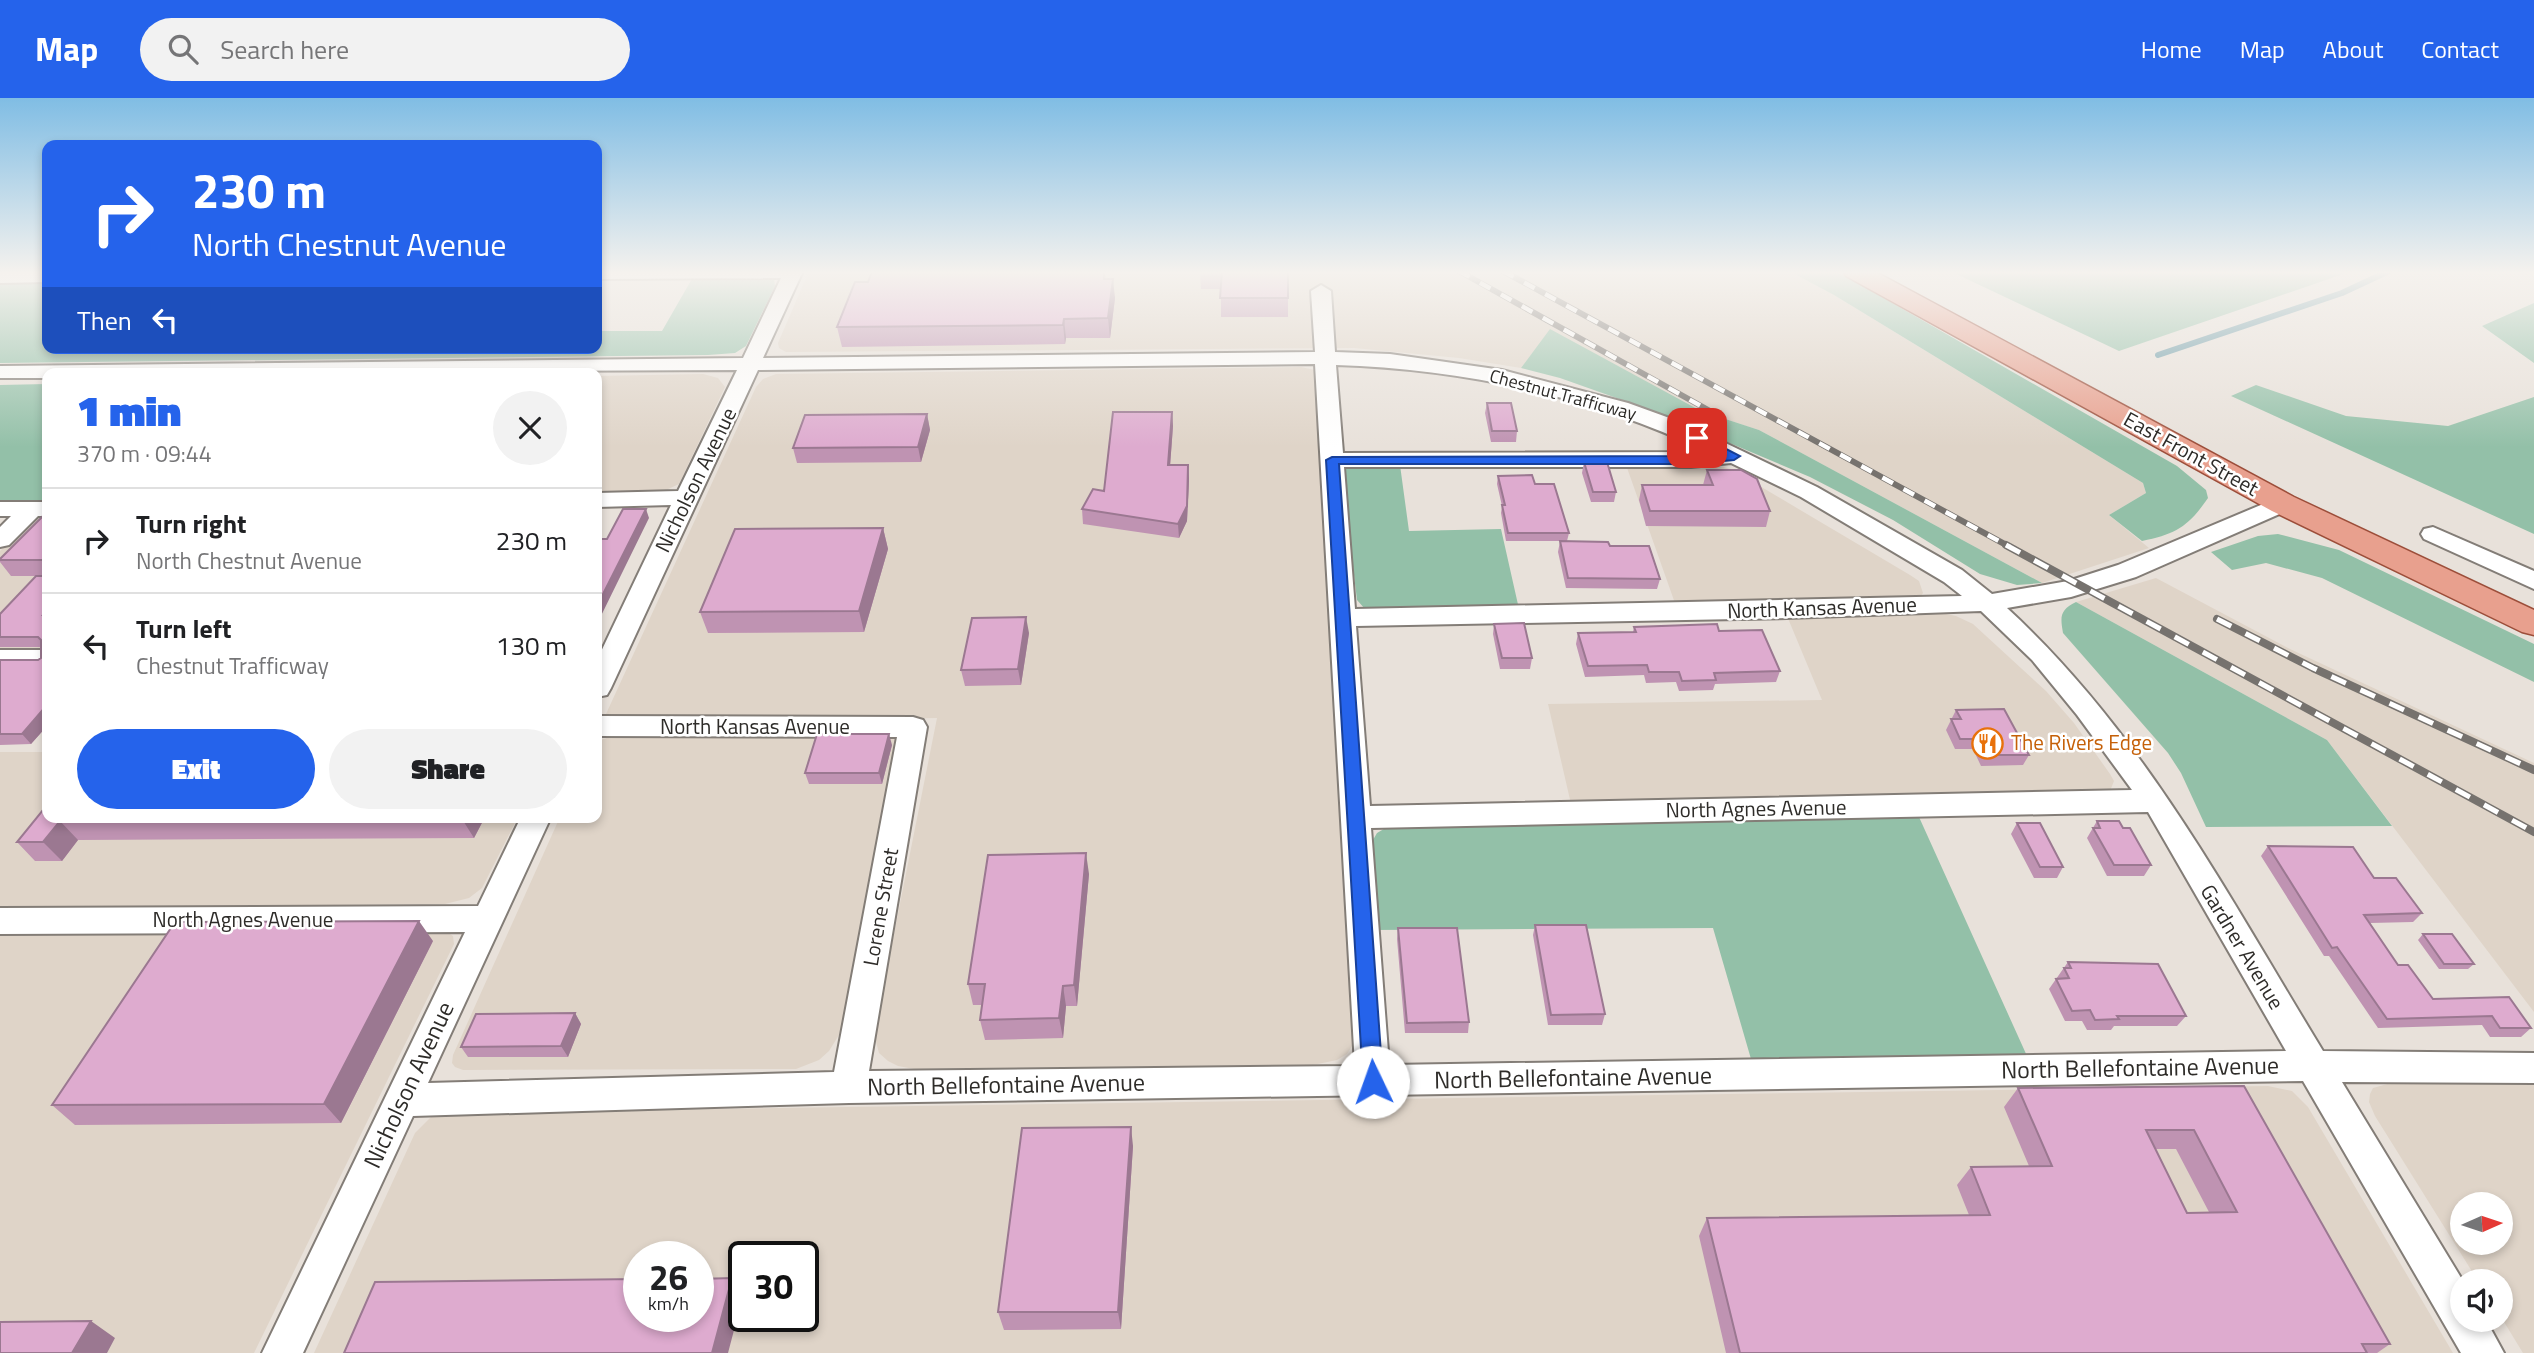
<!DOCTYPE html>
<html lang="en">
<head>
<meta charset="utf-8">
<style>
  :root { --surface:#fff; --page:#f2f2f2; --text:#202124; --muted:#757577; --line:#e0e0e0; --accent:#2563eb }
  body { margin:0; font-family:"Titillium Web",sans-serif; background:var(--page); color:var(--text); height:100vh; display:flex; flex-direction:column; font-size:26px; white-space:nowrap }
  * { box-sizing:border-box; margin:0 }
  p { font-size:23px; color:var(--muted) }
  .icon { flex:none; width:38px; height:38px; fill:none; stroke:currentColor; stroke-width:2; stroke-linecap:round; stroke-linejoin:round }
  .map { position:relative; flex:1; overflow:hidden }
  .drawer { position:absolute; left:42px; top:270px; width:560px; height:455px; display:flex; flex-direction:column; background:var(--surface); border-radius:14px; box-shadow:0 4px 10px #0003 }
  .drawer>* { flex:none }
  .banner { position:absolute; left:42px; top:42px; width:560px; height:214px; border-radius:14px; box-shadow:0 4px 10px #0003; background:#2563eb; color:#fff; overflow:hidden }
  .needle { width:46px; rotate:87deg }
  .buttons { position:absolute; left:2450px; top:1094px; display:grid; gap:14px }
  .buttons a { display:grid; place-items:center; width:63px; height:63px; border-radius:50%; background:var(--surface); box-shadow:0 4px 10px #0003; font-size:35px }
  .speed { position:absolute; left:623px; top:1143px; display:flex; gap:14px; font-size:35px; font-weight:700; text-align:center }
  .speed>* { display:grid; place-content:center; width:91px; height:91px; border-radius:50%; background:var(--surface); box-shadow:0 4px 10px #0003; line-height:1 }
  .speed small { font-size:18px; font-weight:400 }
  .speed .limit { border:4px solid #111; border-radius:10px; background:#fff; color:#111 }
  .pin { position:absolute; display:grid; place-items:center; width:60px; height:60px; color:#fff; margin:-30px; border-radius:14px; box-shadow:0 4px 10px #0006 }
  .me { position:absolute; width:77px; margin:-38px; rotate:357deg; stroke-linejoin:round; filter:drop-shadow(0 0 5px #0008) }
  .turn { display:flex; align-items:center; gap:24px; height:147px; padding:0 35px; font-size:32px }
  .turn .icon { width:91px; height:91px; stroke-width:2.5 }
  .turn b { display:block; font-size:49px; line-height:60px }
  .then { display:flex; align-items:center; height:66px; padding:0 35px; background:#0003; gap:14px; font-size:26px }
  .round { display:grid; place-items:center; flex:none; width:74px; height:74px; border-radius:37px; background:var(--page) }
  .head { display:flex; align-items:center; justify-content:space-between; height:119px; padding:0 35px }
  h1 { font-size:42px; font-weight:800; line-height:52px; color:var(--accent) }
  .cta { display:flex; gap:14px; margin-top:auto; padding:14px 35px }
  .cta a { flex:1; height:80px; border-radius:42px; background:var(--accent); color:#fff; font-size:28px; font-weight:800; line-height:80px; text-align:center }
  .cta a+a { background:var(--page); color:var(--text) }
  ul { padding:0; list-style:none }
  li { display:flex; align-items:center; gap:21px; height:105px; padding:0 35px; border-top:2px solid var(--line) }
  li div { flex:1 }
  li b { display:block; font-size:26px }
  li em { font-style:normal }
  header { display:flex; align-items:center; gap:42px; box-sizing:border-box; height:98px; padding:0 35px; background:var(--accent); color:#fff }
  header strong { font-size:33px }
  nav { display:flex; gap:38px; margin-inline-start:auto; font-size:24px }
  .search { width:490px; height:63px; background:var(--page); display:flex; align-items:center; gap:18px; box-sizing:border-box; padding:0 24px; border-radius:38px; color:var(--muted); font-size:26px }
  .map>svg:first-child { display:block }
</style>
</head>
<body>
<header>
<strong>Map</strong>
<div class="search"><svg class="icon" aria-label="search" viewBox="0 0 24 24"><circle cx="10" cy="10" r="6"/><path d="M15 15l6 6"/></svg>Search here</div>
<nav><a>Home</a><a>Map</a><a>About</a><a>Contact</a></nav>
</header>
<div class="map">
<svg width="2534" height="1255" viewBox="0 0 2534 1255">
  <rect width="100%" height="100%" fill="#e8e1da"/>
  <path fill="#dfd4c8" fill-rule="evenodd" d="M809 173H1789L1834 197 2143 385 2146 395 2109 417 2149 450 2042 485 1759 332 1701 313 1550 232 1521 270 1459 260 1354 250 786 254 779 250 778 245Z
    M1301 269 1319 273 1356 935 1352 948 1347 956 1337 962 1313 967 914 971 898 968 888 963 879 955 874 936 937 620 619 625 607 621 606 616 756 289 763 281 776 276Z
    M703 276 718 280 725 289 679 386 664 393 597 394V278Z
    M1713 366 1731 371 1910 477 1919 483 1923 495 1920 499 1676 508 1626 367Z
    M47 418V554L0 555V453L31 422Z
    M2156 480 2290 551 2534 665V914L2327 642 2076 504Z
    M1931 513 1956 518 1973 526 2046 593 2074 625 2110 676 2114 683 2110 693 1571 706 1548 606 1822 602 1787 518Z
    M887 637 898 641 851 898 839 937 829 953 819 962 796 971 463 972 455 969 452 965 453 957 560 719H597V643L610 639Z
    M0 654H47V719H518L482 790 469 800 445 806 0 810Z
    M445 833 453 838 454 846 254 1255H0V836Z
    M2391 985 2534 986V1255H2523L2501 1219V1183H2478L2375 1018 2369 1004 2370 996 2373 990ZM2462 1106H2501V1144H2462Z
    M2268 988 2292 993 2308 1009 2453 1255H314L415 1035 431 1019 441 1015ZM639 1158H698V1218H639ZM744 1158H803V1218H744Z"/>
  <path fill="#93c0a8" d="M1789 173H1834L1859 186 2177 368 2206 392 2208 400C2188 429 2176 436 2142 443L2109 417 2146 395 2143 385 1834 197Z
    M1950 173H2352L2119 253Z
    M693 179H765L774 181 775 188 746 248 735 255 708 257 0 265V183L47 182V250H597V233H662Z
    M2534 205V265L2482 228Z
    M1550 231 1701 313 1759 332 2042 485 2017 487 1980 476 1893 422 1810 379 1656 314 1560 280 1521 270Z
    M47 286V403L0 404V287Z
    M2256 287 2346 318 2448 328 2534 299V436L2231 298Z
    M1400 367 1409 433 1501 431 1519 511H1365L1357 502 1341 368Z
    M2278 436 2339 452 2534 546V584L2322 480 2266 465 2232 472 2211 454 2258 438Z
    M2076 504 2327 642 2392 728 2206 729 2181 675 2168 655 2063 535C2060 518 2060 512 2076 504Z
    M1919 719 2027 958 1751 961 1713 830 1373 832 1369 749 1377 735 1389 728Z"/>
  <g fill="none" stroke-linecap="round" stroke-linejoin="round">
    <path stroke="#6b9ba8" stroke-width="6" d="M2158 257 2342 195 2389 173"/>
    <defs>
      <path id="minor" d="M0 173H47V184L0 185Z
        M597 173H803L763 260 1315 254 1311 193 1321 187 1331 193 1335 254 1390 256 1502 272 1628 305 1686 326 1817 389 1962 472 1992 496 2068 483 2118 467 2275 401H2291L2295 406 2291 411 2136 479 2071 499 2007 510C2144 636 2227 796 2323 953L2534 955V985L2342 984 2463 1183 2462 1222H2486L2504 1255H2461L2303 983 849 1005 413 1018 303 1255H262L465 834 0 836V810L478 808 521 719H551L428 985 834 974 897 639 597 638V618L913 619 923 622 927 629 869 973 1355 968 1315 266 758 272 611 590 607 597 597 599V562L671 407 597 409V395L678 393 737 272 47 275V280H0V268L743 260 781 180 597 181ZM1336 267C1463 271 1592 298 1707 354L1343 355ZM1731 365 1801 399 1944 484 1962 498 1355 511 1344 369H1691ZM1981 513 2032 562 2077 617 2132 692 1370 708 1356 528 1787 520ZM2148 714 2286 953 1389 967 1371 730Z
        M0 404H47V418H38L9 447 0 449V429L11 418H0Z
        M2433 429 2534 473V491L2424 441 2421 436 2424 431Z
        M0 552H47V570H0Z"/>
      <path id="major" d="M1843 173H1874L2294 399 2534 512V537L2522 534 2272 413 1846 178Z"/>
    </defs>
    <use href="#minor" stroke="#837d77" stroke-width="4"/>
    <use href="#major" stroke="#9c4e3a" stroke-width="3"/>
    <use href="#minor" fill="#fff" fill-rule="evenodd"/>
    <use href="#major" fill="#e8a08e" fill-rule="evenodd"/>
    <defs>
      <path id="rail-far1" d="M1459 173 1710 313
        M1503 173 2010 449"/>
      <path id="rail" d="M2006 447 2534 734
        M2217 521 2313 570 2534 672"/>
    </defs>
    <use href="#rail-far1" stroke="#76726e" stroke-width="6"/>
    <use href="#rail" stroke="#76726e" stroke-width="8"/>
    <use href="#rail-far1" stroke="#fff" stroke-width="4.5" stroke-dasharray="12" stroke-linecap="butt"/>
    <use href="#rail" stroke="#fff" stroke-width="5" stroke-dasharray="16" stroke-linecap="butt"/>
  </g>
  <path fill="#bf93b2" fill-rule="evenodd" d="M1105 173 1106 181 1115 200 1110 240H1066L1065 246 842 249 837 229Z
    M1200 173H1288V219H1221V191H1201Z
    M1487 305 1517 333 1516 344H1491L1485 315Z
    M1172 314 1173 328 1170 367H1188L1189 381 1187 423 1179 440 1083 426 1082 411 1104 393Z
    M927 316 930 332 921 364 797 365 793 350Z
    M1584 364 1616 394 1614 404H1591L1582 375Z
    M1707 372 1770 413 1766 429 1646 428 1639 402 1642 387H1703Z
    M1498 378 1535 386 1569 435 1567 443H1506L1501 415 1502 408 1497 386Z
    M47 414V628L31 646 0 647V562H38L41 560V549H0V516L44 478H11L0 464V461Z
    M883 430 888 451 864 534 708 535 700 514Z
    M1560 443 1610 448 1660 481 1657 491 1566 490 1558 454Z
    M1494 526 1532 560 1530 571H1500L1493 536Z
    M1634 529 1719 533 1780 573 1776 584 1715 586 1713 592 1679 593 1676 584 1646 585 1644 577 1585 579 1576 546 1578 535 1633 534Z
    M1029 535 1021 587 965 588 961 572Z
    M1956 612 2029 657 2023 667 1981 668 1973 651H1955L1946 632Z
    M892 647 882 686H809L805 675Z
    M47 719H485L474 740 78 742 62 763H35L17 744Z
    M2097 723 2123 730 2151 767 2144 778H2107L2087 740Z
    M2017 725 2063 769 2057 780H2034L2011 736Z
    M2268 748 2374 780 2422 815 2413 824 2370 825 2398 867 2433 901 2531 930 2521 939H2490L2482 927 2378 930 2329 858H2324L2261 758Z
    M1089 776 1077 908H1066L1063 940 985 942 980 922 982 907H973L968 886Z
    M1535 827 1605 916 1602 927H1548L1533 837Z
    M1398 830 1469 924 1468 935H1405L1397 841Z
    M2423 836 2474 866 2468 871H2439L2418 842Z
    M433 843 341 1025 75 1027 52 1007Z
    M2068 864 2186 918 2177 928H2114L2111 932H2087L2082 923H2065L2049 891Z
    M575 915 581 926 568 959H468L461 949Z
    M2244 988 2390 1246 2377 1255H1726L1699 1138 1707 1120 1969 1117 1957 1087 1971 1069 2029 1068 2004 1009 2018 990ZM2155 1051H2176L2209 1114 2187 1115Z
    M1133 1048 1121 1231 1004 1232 998 1214Z"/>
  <path fill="#9b7891" d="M1113 181 1115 200 1110 240 1108 220Z
    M1064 221 1066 240 1065 246 1063 227Z
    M1172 314 1173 328 1169 382 1168 367Z
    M927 316 930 332 921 364 918 349Z
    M1188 367 1189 381 1187 423 1179 440 1178 426Z
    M646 411 649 420 597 526V508Z
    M883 430 888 451 864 534 859 513Z
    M1026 519 1029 535 1021 587 1018 571Z
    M47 607V628L31 646 22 636Z
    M889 636 892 647 882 686 879 675Z
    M463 719H485L474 740 462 721Z
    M60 723 78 742 62 763 43 744Z
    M1086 755 1089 776 1077 908 1074 887Z
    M419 823 433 843 341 1025 324 1006Z
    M1063 888 1066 908 1063 940 1059 920Z
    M575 915 581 926 568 959 561 948Z
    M1131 1029 1133 1048 1121 1231 1118 1214Z
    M732 1180 743 1198 728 1255H712Z
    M91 1223 115 1240 107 1255H72Z"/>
  <path fill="#deabcf" stroke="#9b7891" stroke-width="2" fill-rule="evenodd" d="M872 173H1104V181H1113L1108 220 1064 221 1063 227 837 229 855 184H868Z
    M1222 173H1288V200H1220Z
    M1487 305H1511L1517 333H1492Z
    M1113 314H1172L1168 367H1188L1187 408 1178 426 1082 411 1093 391 1104 393Z
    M927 316 918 349 793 350 805 317Z
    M1584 364H1607L1616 394H1593Z
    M1707 372H1741L1757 381 1770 413H1650L1642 387H1713Z
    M1532 377 1535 386H1554L1569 435H1508L1502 407H1505L1498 378Z
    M623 411H646L597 508V441H607Z
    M47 414V462H0V461Z
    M883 430 859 513 700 514 735 431Z
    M1560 443 1608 444 1610 448H1649L1660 481 1568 480Z
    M36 478H47V512L43 517H47V607L22 636H0V562H38L41 560V542L38 539H0V516Z
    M1026 519 1018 571 961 572 972 520Z
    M1524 525 1532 560H1502L1494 526Z
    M1717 526 1719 533 1762 532 1780 573 1714 575 1716 582 1682 583 1679 574H1649L1647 567 1588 568 1578 535 1636 534 1634 529Z
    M2004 611 2029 657H1987L1979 641H1960L1951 621H1961L1956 612Z
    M817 636H889L879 675H805Z
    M47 707V719H463L462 721 60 723 43 744H17Z
    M2097 723H2119L2123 730H2130L2151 767H2114L2093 730H2100Z
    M2017 725H2040L2063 769H2040Z
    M2268 748 2353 749 2374 780H2396L2422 815 2364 817 2398 867H2408L2433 901 2509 899 2531 930H2500L2492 918 2387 921 2337 849 2332 850Z
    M1086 755 1074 887 1063 888 1059 920 980 922 985 886H968L988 757Z
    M419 823 324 1006 52 1007 175 824Z
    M1535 827H1586L1605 916 1551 917Z
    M1398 830H1457L1469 924 1407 925Z
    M2423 836H2452L2474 866H2444Z
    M2068 864 2158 866 2186 918H2117L2119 921 2095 922 2090 912 2072 913 2056 881 2069 880 2064 870H2071Z
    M575 915 561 948 461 949 476 916Z
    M2244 988 2390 1246H2362L2367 1255H1740L1707 1120 1990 1117 1971 1069 2052 1068 2018 990ZM2146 1032H2194L2237 1114 2187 1115Z
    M1131 1029 1118 1214H998L1022 1030Z
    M732 1180 712 1255H344L375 1184 639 1181V1218H698V1181Z
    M91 1223 72 1255H0V1224Z"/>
  <linearGradient id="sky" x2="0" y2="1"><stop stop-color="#80bde4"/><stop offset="0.5" stop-color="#f5f2ee"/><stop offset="1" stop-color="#f5f2ee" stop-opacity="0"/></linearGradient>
  <rect width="2534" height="349" fill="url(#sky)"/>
  <path fill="#2563eb" stroke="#184099" stroke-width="2" d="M1697 336 1740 358 1734 362 1691 366H1339L1383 984 1380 990 1373 992 1366 990 1363 984 1326 362 1332 359 1691 358 1719 355 1692 343 1691 340Z"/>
  <defs>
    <symbol id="restaurant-ring" viewBox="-11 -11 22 22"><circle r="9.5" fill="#fff" stroke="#e8710a" stroke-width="1.5"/><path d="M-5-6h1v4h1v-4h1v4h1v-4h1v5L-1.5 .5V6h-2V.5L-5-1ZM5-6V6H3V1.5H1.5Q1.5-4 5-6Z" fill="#e8710a"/></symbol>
  </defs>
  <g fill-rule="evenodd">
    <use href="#restaurant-ring" x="1970" y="628" width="35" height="35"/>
  </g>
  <g text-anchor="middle" stroke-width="5" stroke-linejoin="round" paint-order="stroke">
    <g font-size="18" fill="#2e2c29" stroke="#fff">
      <text transform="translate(1563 297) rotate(15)" y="6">Chestnut Trafficway</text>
    </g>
    <g font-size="21" fill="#2e2c29" stroke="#fff">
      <text transform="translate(2191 356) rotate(29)" y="7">East Front Street</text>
      <text transform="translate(696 382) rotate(-64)" y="7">Nicholson Avenue</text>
      <text transform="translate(1822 510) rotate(-2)" y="7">North Kansas Avenue</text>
      <text x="755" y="636">North Kansas Avenue</text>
      <text transform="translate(1756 711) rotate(-1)" y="7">North Agnes Avenue</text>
      <text transform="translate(881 809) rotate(-80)" y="7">Lorene Street</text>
      <text x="243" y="829">North Agnes Avenue</text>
      <text transform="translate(2242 849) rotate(59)" y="7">Gardner Avenue</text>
    </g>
    <g font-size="21" fill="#c56008" stroke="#fff" text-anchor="start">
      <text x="2011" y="652">The Rivers Edge</text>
    </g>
    <g font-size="24" fill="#2e2c29" stroke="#fff">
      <text transform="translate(2140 970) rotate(-1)" y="8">North Bellefontaine Avenue</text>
      <text transform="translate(1573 980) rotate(-1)" y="8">North Bellefontaine Avenue</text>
      <text transform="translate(409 987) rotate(-65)" y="8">Nicholson Avenue</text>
      <text transform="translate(1006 987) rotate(-1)" y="8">North Bellefontaine Avenue</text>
    </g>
  </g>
</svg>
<div class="buttons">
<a><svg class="needle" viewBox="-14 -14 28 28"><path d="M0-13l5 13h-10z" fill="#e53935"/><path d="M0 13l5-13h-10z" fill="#757577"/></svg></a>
<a><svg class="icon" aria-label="sound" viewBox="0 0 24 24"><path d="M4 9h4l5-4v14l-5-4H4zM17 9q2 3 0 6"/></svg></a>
</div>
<div class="speed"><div>26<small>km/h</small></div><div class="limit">30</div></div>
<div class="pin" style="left:1697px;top:340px;background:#d93025"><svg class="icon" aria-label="arrive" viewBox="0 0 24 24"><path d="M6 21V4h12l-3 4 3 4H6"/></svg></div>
<svg class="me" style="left:1373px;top:984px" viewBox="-20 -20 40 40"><circle r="19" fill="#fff"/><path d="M0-13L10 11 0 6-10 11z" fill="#2563eb"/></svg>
<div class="banner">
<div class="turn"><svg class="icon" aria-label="right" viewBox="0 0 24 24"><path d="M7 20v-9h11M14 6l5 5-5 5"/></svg><div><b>230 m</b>North Chestnut Avenue</div></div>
<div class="then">Then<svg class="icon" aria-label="left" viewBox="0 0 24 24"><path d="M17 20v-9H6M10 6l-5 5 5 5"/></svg></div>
</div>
<section class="drawer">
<div class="head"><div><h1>1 min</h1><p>370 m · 09:44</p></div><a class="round"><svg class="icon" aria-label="close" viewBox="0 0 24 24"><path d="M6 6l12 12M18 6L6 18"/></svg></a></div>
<ul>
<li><svg class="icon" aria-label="right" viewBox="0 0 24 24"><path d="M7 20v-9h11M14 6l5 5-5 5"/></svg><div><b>Turn right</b><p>North Chestnut Avenue</p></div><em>230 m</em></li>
<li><svg class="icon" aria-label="left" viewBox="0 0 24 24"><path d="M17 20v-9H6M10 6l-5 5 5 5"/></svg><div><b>Turn left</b><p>Chestnut Trafficway</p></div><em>130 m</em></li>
</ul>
<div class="cta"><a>Exit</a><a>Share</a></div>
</section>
</div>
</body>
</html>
